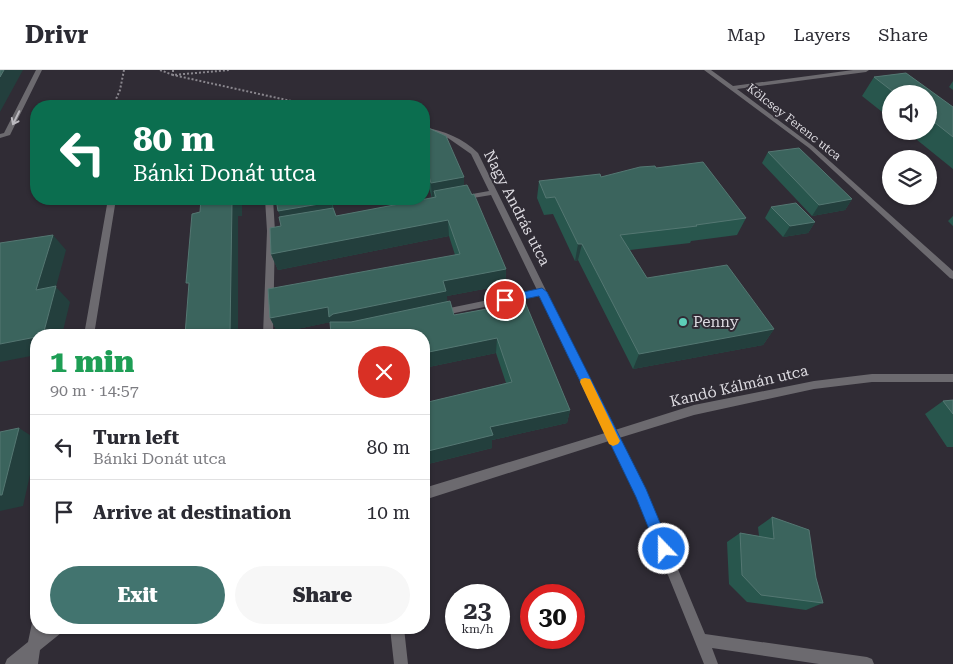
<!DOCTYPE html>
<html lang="en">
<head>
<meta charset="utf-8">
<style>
  :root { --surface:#fff; --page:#f7f7f7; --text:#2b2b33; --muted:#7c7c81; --line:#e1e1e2; --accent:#42746f }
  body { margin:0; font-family:"Roboto Serif",serif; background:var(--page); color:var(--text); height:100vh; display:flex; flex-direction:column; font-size:19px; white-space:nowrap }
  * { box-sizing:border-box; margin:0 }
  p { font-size:16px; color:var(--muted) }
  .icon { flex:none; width:28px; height:28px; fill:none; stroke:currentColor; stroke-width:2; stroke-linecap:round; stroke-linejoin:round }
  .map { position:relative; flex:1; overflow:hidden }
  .panel { position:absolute; left:30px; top:259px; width:400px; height:305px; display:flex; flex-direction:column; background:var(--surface); border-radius:20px; box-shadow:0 1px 4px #0004 }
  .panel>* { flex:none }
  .hud { position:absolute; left:30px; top:30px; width:400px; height:105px; border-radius:20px; box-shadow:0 1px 4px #0004; background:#0b6e4f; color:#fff; overflow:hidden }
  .controls { position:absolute; left:882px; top:15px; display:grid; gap:10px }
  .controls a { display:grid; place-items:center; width:55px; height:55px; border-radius:50%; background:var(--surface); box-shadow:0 1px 4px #0004; font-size:25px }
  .speed { position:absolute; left:445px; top:514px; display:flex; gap:10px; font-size:25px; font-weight:700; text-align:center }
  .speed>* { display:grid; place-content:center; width:65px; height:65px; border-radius:50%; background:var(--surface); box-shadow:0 1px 4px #0004; line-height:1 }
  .speed small { font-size:12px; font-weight:400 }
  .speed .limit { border:8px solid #d22; background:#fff; color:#111 }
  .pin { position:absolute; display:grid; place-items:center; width:42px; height:42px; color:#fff; margin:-21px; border:2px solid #fff; border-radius:50%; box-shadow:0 1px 5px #0007 }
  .me { position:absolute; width:55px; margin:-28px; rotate:338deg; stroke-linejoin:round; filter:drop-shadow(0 0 4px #0008) }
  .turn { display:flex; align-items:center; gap:18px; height:105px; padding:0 20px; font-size:22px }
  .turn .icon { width:65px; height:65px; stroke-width:2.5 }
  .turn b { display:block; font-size:35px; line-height:42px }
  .round { display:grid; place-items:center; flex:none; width:52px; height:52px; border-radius:26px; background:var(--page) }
  .overview { display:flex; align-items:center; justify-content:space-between; height:85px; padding:0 20px }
  h1 { font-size:30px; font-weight:800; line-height:38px; color:#1e9e55 }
  .primary-button { display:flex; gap:10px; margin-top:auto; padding:10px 20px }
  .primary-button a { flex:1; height:58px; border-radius:30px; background:var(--accent); color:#fff; font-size:20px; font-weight:800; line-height:58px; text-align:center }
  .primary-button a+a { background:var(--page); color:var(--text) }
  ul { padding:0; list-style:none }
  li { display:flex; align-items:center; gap:15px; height:65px; padding:0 20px; border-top:1px solid var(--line) }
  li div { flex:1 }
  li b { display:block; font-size:19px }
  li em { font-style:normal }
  header { display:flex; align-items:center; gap:30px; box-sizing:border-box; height:70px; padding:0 25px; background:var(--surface); border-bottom:1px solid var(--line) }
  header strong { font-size:24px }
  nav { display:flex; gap:28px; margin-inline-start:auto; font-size:18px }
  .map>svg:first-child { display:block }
</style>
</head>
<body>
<header>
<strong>Drivr</strong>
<nav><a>Map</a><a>Layers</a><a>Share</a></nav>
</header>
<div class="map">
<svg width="953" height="594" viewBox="0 0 953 594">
  <rect width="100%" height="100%" fill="#302c35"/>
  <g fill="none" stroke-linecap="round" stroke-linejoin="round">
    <path stroke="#8a878e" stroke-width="2" stroke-dasharray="2 2" stroke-linecap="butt" d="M160 0 173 5 230 0
      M173 0V5L314 36
      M113 36 120 20 124 0"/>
    <path fill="#6c6a6f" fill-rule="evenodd" d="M36 0H42L10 65 0 68V64L4 63Z
      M704 0H711L733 16 853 0H869L866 2 737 19 813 76 953 201V209L950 208 809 78Z
      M424 57C444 61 463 68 478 83L615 360 694 335 814 311 872 304H953V312H872L814 319 694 345 619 368 645 420 705 564 867 587 872 589 874 594H819L712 578 718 594H704L636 426 609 371 424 430V418L605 363 539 226 440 246 437 245 435 243 440 240 537 220 491 125 461 130 457 128 461 126 489 121 471 84 448 68 424 61Z
      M108 129H116L94 265H84Z
      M265 129H273L275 161 273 265H263L267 161Z
      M36 551V558H44V559L46 558H63L61 563 40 580 38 594H5L7 589 28 572 32 553Z
      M390 558H404L408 594H394Z"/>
  </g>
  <path fill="#28564d" d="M906 3 953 37V99L906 61H929V24H891V49L862 26 874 7Z
    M953 11V20L949 17Z
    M424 56 464 116 506 199 505 215 447 226V232L454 245 525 232 570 340 567 353 492 370V378L424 395V333L506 313 496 283 424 298V265L330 252 278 263 270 248 455 185 449 166 278 200 271 184 281 156V147L331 129 336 146 432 128 424 101Z
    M768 82 852 129 845 140 812 146 762 93Z
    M656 98 746 148 737 165 691 171 690 173 630 180 647 208 774 259 763 275 633 299 578 190 575 191 553 144 544 145 537 128 539 111 601 107Z
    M771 137 815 152 808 163 783 167 765 148Z
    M953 146V156L948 151Z
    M953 330V377H947L925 344 943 331Z
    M772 447 816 508 823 533 806 540 747 532 729 514 727 472 740 463 759 466 758 457Z"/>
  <path fill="#233f3d" d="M4 0H23L0 42V7Z
    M464 107V123L434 121V129H432L431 113Z
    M236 129H242V146H238V265H230L232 132Z
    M852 129 845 140 812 146 819 135Z
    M331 132 335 146 284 155 278 141Z
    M448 150 449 166 278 200 271 184Z
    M815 152 808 163 783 167 790 156Z
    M53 165 66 180 56 217 70 232 62 265H43L36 220Z
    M578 174H582L578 190 575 191Z
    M506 199 505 215 447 226 448 237 338 259 331 252 278 263 270 248 328 237 333 244 443 211Z
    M774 259 763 275 633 299 639 284Z
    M36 267V285L0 292V274Z
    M497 268 496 283 424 298V283Z
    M570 340 567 353 492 370V378L424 395V382L490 357Z
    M19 358 36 369V378L23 436 0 441V425Z"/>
  <path fill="#3b645d" stroke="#547772" d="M0 0H4L0 7Z
    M906 3 953 37V67L929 48V24H896L874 7Z
    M424 56 446 66 464 107 431 113 424 90Z
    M799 78 852 129 819 135 768 82Z
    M703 92 746 148 696 155 697 156 620 165 647 208 727 195 774 259 639 284 582 174H578L555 127 546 128 539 111 600 104 601 107 640 97 655 96 656 98Z
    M467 115 472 125 474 124 506 199 443 211 446 221 333 244 329 247 328 237 270 248 268 219 460 184 448 150 271 184 270 158 281 156 279 147 333 138 336 146 436 127 434 121Z
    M201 129H236V132H232L230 265H185L189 213H186L192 144 200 142Z
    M276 129H331V132L278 141Z
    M796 133 815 152 790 156 771 137Z
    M53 165 36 220 56 216 43 265H36V267L0 274V173Z
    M450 231 454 245 525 232 570 340 490 357 493 365 424 382V333L512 312 497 268 424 283V265H331L330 252H351Z
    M953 330V344L943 331Z
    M19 358 2 425H0V362Z
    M772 447 809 460 816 508 823 533 761 525 742 505 740 463 774 469Z"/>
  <defs><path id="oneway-shaft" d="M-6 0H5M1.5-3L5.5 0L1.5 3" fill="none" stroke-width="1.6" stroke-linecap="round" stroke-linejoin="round" transform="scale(1.25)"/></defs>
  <use stroke="#bbb9bf" href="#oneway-shaft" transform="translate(16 48) rotate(116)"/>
  <path fill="#1a73e8" stroke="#114b97" d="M542 218 547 222 646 419 671 479 669 484 664 486 659 484 636 427 539 226 505 233 500 230 505 226Z"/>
  <path fill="#f59e0b" d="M585 308 590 309 618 367 620 371 618 374 613 376 609 374 580 312 581 309Z"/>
  <circle fill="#5dceb8" stroke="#302c35" stroke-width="2" cx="683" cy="252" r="5"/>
  <g text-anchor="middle" stroke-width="4" stroke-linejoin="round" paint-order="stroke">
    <g font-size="12" fill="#dddbe1" stroke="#302c35">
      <text transform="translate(794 52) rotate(38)" y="4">Kölcsey Ferenc utca</text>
    </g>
    <g font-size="15" fill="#dddbe1" stroke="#302c35">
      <text transform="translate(517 138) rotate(63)" y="5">Nagy András utca</text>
      <text transform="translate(739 316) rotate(-13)" y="5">Kandó Kálmán utca</text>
    </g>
    <g font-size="15" fill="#dddbe1" stroke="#302c35" text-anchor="start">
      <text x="693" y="257">Penny</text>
    </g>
  </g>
</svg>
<div class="controls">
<a><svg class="icon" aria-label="sound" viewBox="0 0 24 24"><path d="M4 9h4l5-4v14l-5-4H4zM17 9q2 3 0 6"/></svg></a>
<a><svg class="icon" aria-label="layers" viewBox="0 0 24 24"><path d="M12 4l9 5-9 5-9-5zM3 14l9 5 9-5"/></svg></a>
</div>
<div class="speed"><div>23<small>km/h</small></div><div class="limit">30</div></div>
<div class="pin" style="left:505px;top:230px;background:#d93025"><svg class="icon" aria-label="arrive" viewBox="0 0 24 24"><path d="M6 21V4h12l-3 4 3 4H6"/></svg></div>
<svg class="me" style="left:664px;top:479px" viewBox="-20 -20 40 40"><circle r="17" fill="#1a73e8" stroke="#fff" stroke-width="3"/><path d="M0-11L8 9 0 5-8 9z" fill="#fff"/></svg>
<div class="hud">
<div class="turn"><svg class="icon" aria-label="left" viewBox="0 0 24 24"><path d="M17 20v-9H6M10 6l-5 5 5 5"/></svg><div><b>80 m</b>Bánki Donát utca</div></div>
</div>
<section class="panel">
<div class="overview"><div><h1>1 min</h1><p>90 m · 14:57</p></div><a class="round" style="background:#d93025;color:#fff"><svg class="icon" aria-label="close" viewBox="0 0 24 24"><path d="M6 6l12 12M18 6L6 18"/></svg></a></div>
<ul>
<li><svg class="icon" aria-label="left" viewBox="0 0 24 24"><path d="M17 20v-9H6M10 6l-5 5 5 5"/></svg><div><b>Turn left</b><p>Bánki Donát utca</p></div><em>80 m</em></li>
<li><svg class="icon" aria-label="arrive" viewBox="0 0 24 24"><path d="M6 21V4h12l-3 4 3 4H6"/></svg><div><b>Arrive at destination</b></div><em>10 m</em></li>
</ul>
<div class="primary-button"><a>Exit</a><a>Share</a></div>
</section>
</div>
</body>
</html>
